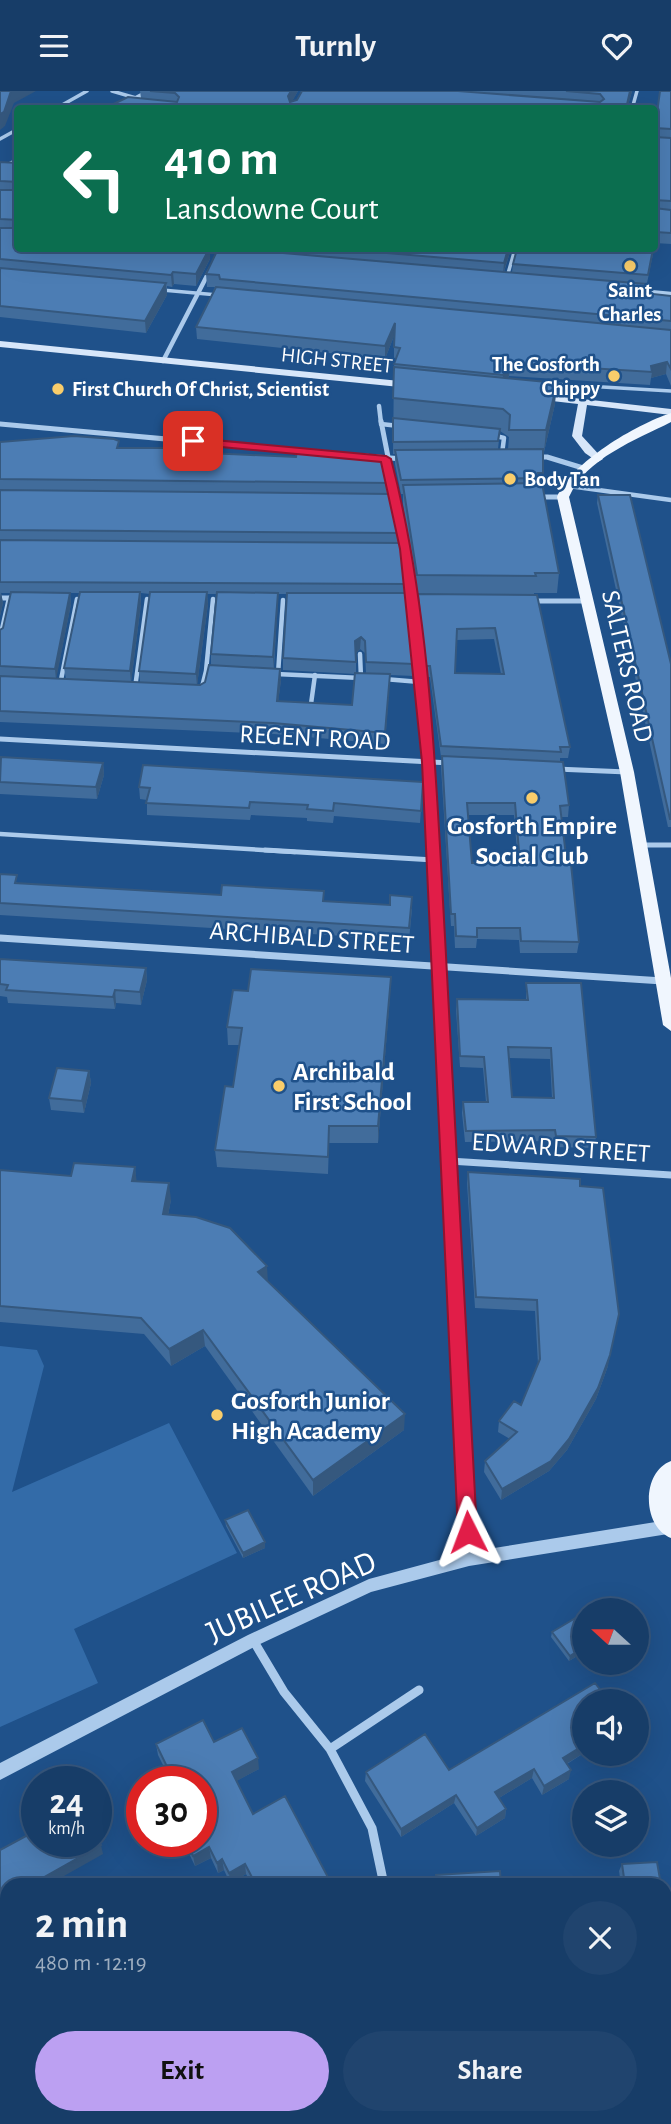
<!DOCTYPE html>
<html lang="en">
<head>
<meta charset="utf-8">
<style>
  :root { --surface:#173d68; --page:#20446e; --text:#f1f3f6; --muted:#9eaec0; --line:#36567c; --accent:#bca0f2 }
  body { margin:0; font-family:"Alegreya Sans",sans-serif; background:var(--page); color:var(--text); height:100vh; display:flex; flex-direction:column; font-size:26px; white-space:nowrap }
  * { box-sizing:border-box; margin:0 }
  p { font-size:23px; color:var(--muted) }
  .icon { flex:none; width:38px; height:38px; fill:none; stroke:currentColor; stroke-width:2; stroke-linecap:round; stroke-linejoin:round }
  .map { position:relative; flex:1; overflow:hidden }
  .side { position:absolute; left:0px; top:1787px; width:672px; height:247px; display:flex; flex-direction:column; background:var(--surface); border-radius:21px 21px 0 0; box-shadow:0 7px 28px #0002,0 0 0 2px var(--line) }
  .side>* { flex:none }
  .top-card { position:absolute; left:14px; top:14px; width:644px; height:147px; border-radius:7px; box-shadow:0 7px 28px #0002,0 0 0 2px var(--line); background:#0b6e4f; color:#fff; overflow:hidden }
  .needle { width:46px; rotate:291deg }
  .tools { position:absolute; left:572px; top:1507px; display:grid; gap:14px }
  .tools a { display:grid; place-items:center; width:77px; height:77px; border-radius:50%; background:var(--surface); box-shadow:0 7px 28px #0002,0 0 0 2px var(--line); font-size:35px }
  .speed { position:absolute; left:21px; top:1675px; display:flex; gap:14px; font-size:35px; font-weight:700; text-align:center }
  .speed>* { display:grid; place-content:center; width:91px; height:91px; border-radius:50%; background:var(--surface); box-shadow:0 7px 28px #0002,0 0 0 2px var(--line); line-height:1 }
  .speed small { font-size:18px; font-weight:400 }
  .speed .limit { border:10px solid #d22; background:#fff; color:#111 }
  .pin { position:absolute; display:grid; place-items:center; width:60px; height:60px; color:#fff; margin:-30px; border-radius:14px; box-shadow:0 4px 10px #0006 }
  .me { position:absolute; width:77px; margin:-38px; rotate:357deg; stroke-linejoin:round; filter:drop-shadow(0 0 5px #0008) }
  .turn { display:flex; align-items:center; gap:24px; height:147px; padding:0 35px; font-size:32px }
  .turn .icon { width:91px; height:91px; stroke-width:2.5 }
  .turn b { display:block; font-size:49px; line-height:60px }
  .round { display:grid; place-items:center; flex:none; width:74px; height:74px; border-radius:37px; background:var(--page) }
  .summary { display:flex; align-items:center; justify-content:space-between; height:119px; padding:0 35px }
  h1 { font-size:42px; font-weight:700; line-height:52px }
  .primary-button { display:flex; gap:14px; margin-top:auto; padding:14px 35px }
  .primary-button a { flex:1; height:80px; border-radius:42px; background:var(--accent); color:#111; font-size:28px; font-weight:700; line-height:80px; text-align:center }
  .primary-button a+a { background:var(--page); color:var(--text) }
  header { display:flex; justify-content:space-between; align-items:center; height:91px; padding:0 35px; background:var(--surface); font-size:32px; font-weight:700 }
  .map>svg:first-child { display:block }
</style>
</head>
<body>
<header><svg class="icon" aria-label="menu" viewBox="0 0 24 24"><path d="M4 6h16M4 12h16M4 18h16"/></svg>Turnly<svg class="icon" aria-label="heart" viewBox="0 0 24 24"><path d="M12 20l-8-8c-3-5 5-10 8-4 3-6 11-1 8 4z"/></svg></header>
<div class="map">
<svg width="671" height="2033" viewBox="0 0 671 2033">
  <rect width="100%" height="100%" fill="#1f518a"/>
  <path fill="#336ba8" d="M0 1255 37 1259 44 1275 12 1401 169 1332 237 1462 74 1538 98 1592 0 1636Z"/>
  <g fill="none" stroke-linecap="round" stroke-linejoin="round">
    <path stroke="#abcaeb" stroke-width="3.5" d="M112 0 136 7
      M55 18 87 0
      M632 18 637 0
      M0 48 18 38
      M507 186 515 158
      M162 199 218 204
      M551 293 671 300"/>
    <path stroke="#abcaeb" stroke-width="4.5" d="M381 333 399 335
      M492 344 504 347 502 363
      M569 395 671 409
      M360 563 361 587
      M206 580 213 508
      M276 583 361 587
      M384 588 420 591
      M60 594 77 508
      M202 596 206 580H214
      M311 613 315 584
      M0 743 295 761"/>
    <path stroke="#abcaeb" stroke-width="5" d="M265 759 434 769"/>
    <path stroke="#abcaeb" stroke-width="4.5" d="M0 547 9 507
      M278 583 283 509
      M135 597 147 508"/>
    <path stroke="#abcaeb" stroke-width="4.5" d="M116 18 149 0
      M0 78 18 69
      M639 200 671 203
      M163 270 211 177
      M379 315 381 332"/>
    <path stroke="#abcaeb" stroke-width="5" d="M381 330 406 458 428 671 433 761
      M0 333 310 361
      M335 363 404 368
      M535 366H547L583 377
      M536 406H563
      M0 507H17
      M529 510H587
      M0 648 450 672
      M556 678 627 681
      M640 754H671"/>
    <path stroke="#abcaeb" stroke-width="7" d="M433 759 461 1316
      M0 847 663 890
      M449 1070 671 1084"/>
    <path stroke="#abcaeb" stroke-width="9" d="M461 1314 469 1468
      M253 1549 284 1601 330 1658 372 1737 384 1794
      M330 1658 419 1599
      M291 2033 295 2026"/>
    <path fill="#abcaeb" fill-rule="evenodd" d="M668 1429 671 1431V1441L668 1443 469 1475 371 1501 258 1554 0 1689V1672L248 1544 369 1488 469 1461Z"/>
    <path fill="#d7e6f9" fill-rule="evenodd" d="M0 250 410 291 415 294 410 297 0 256Z
      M538 303 671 318V324L587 314 582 345 603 368 598 371 585 362 572 345 578 313 535 308 533 306Z"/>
    <path fill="#f0f6fe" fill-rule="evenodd" d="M671 322V331C636 349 586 367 569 406L634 681 671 887V940L663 934 620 681 557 406C572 371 635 334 671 322Z
      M671 1370V1447C642 1436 641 1381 671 1370Z"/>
  </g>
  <path fill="#416c9b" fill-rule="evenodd" d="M140 0H298L292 10 297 9 302 0H632L627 18H103L141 7Z
    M660 0H671V153L655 152 654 155V40Z
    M0 71 18 72V158H511L504 181H512L513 173 517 158H654L645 202 671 205V295L666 283 651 287 650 294 509 285 508 287 555 313 544 361H543L542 392 559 482 557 502H534V504L570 656 568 667H560V671L569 714 568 726H561L567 773 579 851 577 862H520L519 849 477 848 476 857H455L454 835H451L441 676 442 666H441L430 586H424L417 514V504H416L403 413V403H401L395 373V363H393L394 276 395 269H394V245L385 268 197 248 196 236 215 196H207L206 183 218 158H210V168L196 195 174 193 172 196 167 195V204L146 242 0 226ZM500 340 509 346 508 358H498ZM494 548 501 583 455 582 457 549ZM468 724H514L518 772H472Z
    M0 351 120 357H210V362L296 366 343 362V367L390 392V403L400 442V452L406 493V502L414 573V585L390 584 385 653 274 643 0 631V539L3 537 11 502H1L3 512 0 525ZM70 502H79L64 577 66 588 56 587 71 513ZM141 502 150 503 139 580 140 591H131L141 513ZM207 503H216L211 563V574L205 591 200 594H197L208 513ZM278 503H287L283 567V579L355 583 352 614 278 611 281 589 280 578 274 577ZM360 558 365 562 366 582H356V562Z
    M598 404 671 573V736H668L597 412Z
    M0 668 103 672 104 684 97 708 0 703Z
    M423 691 420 732 334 725 333 732 307 730V727L251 724 250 729 147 724V709L140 708 139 696Z
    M0 783 18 792 221 804 324 800V810L412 818 409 849 0 824Z
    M0 868 146 877 147 889 141 914 116 912 115 918 8 912 7 906 0 905Z
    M526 892 596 1046 594 1057 554 1056V1050L465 1051 462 1022 463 1011H486L483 977 460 976 456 919 457 908 526 909ZM509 967 550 968 552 1007 512 1006Z
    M390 904 378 1052H329L328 1083 217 1076 215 1059 233 996 239 954H228L227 936Z
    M89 980 91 992 84 1022 51 1019 49 1007Z
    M135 1076 136 1090 171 1109 168 1124 268 1191 404 1339 313 1405 205 1255 171 1275 144 1243 0 1231V1079L71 1085Z
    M468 1081 580 1095 608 1275 596 1308 567 1359 549 1380 501 1409 484 1381 485 1370 510 1348 498 1341 499 1330 521 1314 538 1273 535 1220 475 1217 467 1092Z
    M225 1429 265 1457 243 1467 226 1435Z
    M584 1523V1561L569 1570 551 1546 552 1541Z
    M584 1610V1662L567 1673 569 1688 542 1704 532 1687 499 1707 506 1718 505 1727 476 1745 454 1712 401 1746 365 1690 366 1681 449 1679Z
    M214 1651 259 1678 236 1690 253 1723 331 1792V1794H252L246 1783 230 1792 224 1779 218 1782 211 1767 195 1775 183 1750H201V1690H171L158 1664 156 1653Z
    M622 1773 661 1794H621L619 1780Z"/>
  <path fill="#35587e" d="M11 0H36L14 12 5 35 0 39V23Z
    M291 0H298L289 16 288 5Z
    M630 0H632L627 18H626Z
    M209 158H210V168L196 195V183Z
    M508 158H511L503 183 504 172Z
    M173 181 174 193 172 196 171 184Z
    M166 192 167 204 146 242 145 230Z
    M395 232 394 245 385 268V255Z
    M667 271 666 283 651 287 652 281 651 275Z
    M510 272 509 285 502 296 503 284Z
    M557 292 555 313 544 361 546 339Z
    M1 501 3 512 0 525V507Z
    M140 501 141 513 131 592 130 580Z
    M207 501 208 513 197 595 196 583Z
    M70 502 71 513 56 589 55 578Z
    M278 502V514L273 579V566Z
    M361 546 360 558 355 563V550Z
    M280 578 281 589 277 621V610Z
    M103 672 104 684 97 708 96 696Z
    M146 877 147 889 141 914 140 901Z
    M391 886 390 904 378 1052V1035Z
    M115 899 116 912 115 918 113 906Z
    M89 980 91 992 84 1022 82 1010Z
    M135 1076 137 1093 132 1090Z
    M169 1092 171 1109 165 1140 163 1123Z
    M267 1175 268 1192 258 1181Z
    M619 1223 608 1275 596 1308 567 1359 549 1380 501 1409 502 1398Z
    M203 1239 205 1255 171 1275 169 1258Z
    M405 1323 404 1339 313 1405V1389Z
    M265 1451V1457L243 1467V1462Z
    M584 1556V1561L569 1570 570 1565Z
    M584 1654V1662L561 1676 563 1667Z
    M258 1667 259 1678 233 1692 232 1681Z
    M534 1678 532 1687 494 1710 495 1701Z
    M571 1679 569 1688 542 1704 544 1695Z
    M456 1704 454 1712 401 1746V1738Z
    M506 1718 505 1727 476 1745 477 1737Z
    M101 1754 103 1763 48 1794H30Z
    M209 1756 211 1767 195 1775 193 1765Z
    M222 1768 224 1779 218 1782 217 1772Z
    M245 1773 246 1783 230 1792 229 1782Z
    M7 1807V1817L0 1821V1811Z
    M161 2026H173L163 2033H151Z
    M143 2027 144 2033H133Z"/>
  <path fill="#4c7db4" stroke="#35587e" stroke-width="2" fill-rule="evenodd" d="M0 0H11L4 21 0 23Z
    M150 0H291L288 5 290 11 297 9 302 0H458L600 11 604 8 600 3 566 0H630L626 18H103L128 6 177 11 179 6 175 2Z
    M660 0H671V38L655 37Z
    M654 46 671 47V110L654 109Z
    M0 71 18 72V91L0 90Z
    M0 99H18V129L0 128Z
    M654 117 671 119V142L656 141 654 151Z
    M0 137H18V158H209L196 183 173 181 171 184 0 168Z
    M218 158H236L646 193 644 202 671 205V230L220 188 219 184 206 183Z
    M340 158H508L504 172Z
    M517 158H653L648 184 513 173Z
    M0 177 166 192 145 230 0 215Z
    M216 196 671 239V278L667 271 651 275 652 281 510 272 503 284 394 273 400 257 394 256 395 232 385 255 196 236Z
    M394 276 557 292 546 339H509L510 324 503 318 393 307Z
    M393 327 500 338 498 350 393 351Z
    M74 345 114 348 119 350 117 357H210L209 362 296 366 297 360 343 362 341 367 386 369 390 392 0 388V351Z
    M543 358V382H538L539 387 401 389 395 359Z
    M542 392 559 482H535L536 485 417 484 403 394Z
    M0 399 392 403 400 442 0 439Z
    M598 404H630L671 573V728H670Z
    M0 449 402 452 406 493 0 491Z
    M11 501 70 502 55 578 0 575V539L3 537Z
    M80 501H140L130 580 64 577Z
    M150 501H207L196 583 139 580Z
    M217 501 278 502 273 566 211 563Z
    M287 502H407L414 573 366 571 365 550 361 546 355 550 356 571 283 567Z
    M418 503 537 504 570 656H560L561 661 441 655 430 575H425ZM495 537 504 583 455 582 457 538Z
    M209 574 280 578 277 610 352 614 355 582 390 583 385 642 273 632 0 620V585L200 594 205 591Z
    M442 665 563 671 569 714 560 715 567 773H571L579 851 521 850 520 837H477V846L456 845 455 823H451ZM467 712H515L520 772H472Z
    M1 666 103 672 96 696 0 691Z
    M143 674 423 691 421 720 334 712 333 720 307 718 308 714 250 711 249 717 146 712 150 697 139 696Z
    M0 783 17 784 15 792 221 804 222 794 324 800 323 810 390 814V804L412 806 409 837 0 812Z
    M0 868 146 877 140 901 115 899 113 906 6 899 8 894 0 893Z
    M251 878 391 886 378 1035H329L328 1066 215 1059 225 995 233 996 242 937 227 936 233 899 248 900Z
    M526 892H581L596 1046 556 1045 555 1039 466 1040 463 1011H488L484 966 460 965 457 908 528 909ZM508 956 551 957 554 1007 512 1006Z
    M57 977 89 980 82 1010 49 1007Z
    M74 1072 135 1076 132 1090 169 1092 163 1123 196 1126 230 1137 267 1175 258 1181 405 1323 313 1389 203 1239 169 1258 141 1227 0 1215V1079L71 1085Z
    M468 1081 580 1088V1095L603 1097 619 1223 610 1264 598 1297 569 1348 551 1370 502 1398 485 1370 517 1341 499 1330 514 1310 521 1314 540 1268 537 1209 476 1206Z
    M248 1419 265 1451 243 1462 225 1429Z
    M584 1522V1556L570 1565 552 1541Z
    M595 1592 609 1610H584V1654L563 1667 571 1679 544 1695 534 1678 495 1701 506 1718 477 1737 456 1704 401 1738 366 1681 425 1643 449 1679Z
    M203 1629 214 1651 242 1637 258 1667 232 1681 253 1723 285 1705 331 1792 328 1794H256L245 1773 229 1782 222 1768 217 1772 209 1756 193 1765 186 1750H201V1690H174L156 1653Z
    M37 1739V1750H96V1745L101 1754 30 1794H7V1807L0 1811V1759Z
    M657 1771 661 1794H625L622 1773Z
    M500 1780 501 1794H437L436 1784Z
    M7 2010V2026H161L151 2033H145L143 2027 133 2033H0V2014Z
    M398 2026H427V2032L454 2031V2033H393H398Z"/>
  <path fill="#e11d48" stroke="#92132f" stroke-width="2" d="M193 347 386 365 391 368C431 520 436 689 445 846 455 1045 466 1243 477 1441L474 1448 468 1450 461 1448 458 1441 422 671 400 458 381 371 189 353 188 350Z"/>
  <g fill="#f9cd6b" stroke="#1f518a" stroke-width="2.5">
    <circle cx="630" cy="175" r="7"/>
    <circle cx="614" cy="285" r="7"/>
    <circle cx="58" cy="298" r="7"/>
    <circle cx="510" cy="388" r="7"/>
    <circle cx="532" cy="707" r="7"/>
    <circle cx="279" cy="995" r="7"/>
    <circle cx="217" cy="1324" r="7"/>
  </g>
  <g text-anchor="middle" stroke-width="5" stroke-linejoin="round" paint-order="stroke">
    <g font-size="21" font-weight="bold" fill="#fff" stroke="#1f518a" text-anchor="start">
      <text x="630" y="206" text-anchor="middle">Saint<tspan x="630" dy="24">Charles</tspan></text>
      <text x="600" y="280" text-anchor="end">The Gosforth<tspan x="600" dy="24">Chippy</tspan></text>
      <text x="72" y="305">First Church Of Christ, Scientist</text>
      <text x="524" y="395">Body Tan</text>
    </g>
    <g font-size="21" fill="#fff" stroke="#1f518a">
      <text transform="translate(337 269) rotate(6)" y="7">HIGH STREET</text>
    </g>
    <g font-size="26" fill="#fff" stroke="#1f518a">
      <text transform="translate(628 575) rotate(77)" y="9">SALTERS ROAD</text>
      <text transform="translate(315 646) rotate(3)" y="9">REGENT ROAD</text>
      <text transform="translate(312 846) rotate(4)" y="9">ARCHIBALD STREET</text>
      <text transform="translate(561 1056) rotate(4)" y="9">EDWARD STREET</text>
    </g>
    <g font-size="26" font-weight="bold" fill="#fff" stroke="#1f518a" text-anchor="start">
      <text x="532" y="743" text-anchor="middle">Gosforth Empire<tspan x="532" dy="30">Social Club</tspan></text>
      <text x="293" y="989">Archibald<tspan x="293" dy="30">First School</tspan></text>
      <text x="231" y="1318">Gosforth Junior<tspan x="231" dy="30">High Academy</tspan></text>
    </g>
    <g font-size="32" fill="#fff" stroke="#1f518a">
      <text transform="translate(291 1505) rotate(-24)" y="11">JUBILEE ROAD</text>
    </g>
  </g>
</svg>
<div class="tools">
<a><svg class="needle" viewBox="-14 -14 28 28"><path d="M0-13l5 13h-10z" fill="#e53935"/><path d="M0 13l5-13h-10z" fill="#9eaec0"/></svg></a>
<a><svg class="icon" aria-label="sound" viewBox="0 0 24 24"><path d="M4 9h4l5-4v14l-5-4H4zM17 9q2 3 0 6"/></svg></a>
<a><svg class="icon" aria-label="layers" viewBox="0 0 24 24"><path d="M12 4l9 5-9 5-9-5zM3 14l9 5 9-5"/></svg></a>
</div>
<div class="speed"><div>24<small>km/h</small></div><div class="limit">30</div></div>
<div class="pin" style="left:193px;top:350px;background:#d93025"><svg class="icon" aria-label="arrive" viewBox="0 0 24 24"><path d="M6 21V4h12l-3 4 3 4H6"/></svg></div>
<svg class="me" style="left:468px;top:1441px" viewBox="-20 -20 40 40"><path d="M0-17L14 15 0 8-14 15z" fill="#e11d48" stroke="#fff" stroke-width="4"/></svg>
<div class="top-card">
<div class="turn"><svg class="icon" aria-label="left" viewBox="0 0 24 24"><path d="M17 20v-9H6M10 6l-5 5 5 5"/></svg><div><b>410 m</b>Lansdowne Court</div></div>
</div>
<section class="side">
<div class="summary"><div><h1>2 min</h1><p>480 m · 12:19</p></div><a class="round"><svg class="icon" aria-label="close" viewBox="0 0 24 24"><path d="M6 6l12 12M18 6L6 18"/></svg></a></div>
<div class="primary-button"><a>Exit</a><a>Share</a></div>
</section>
</div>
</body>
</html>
